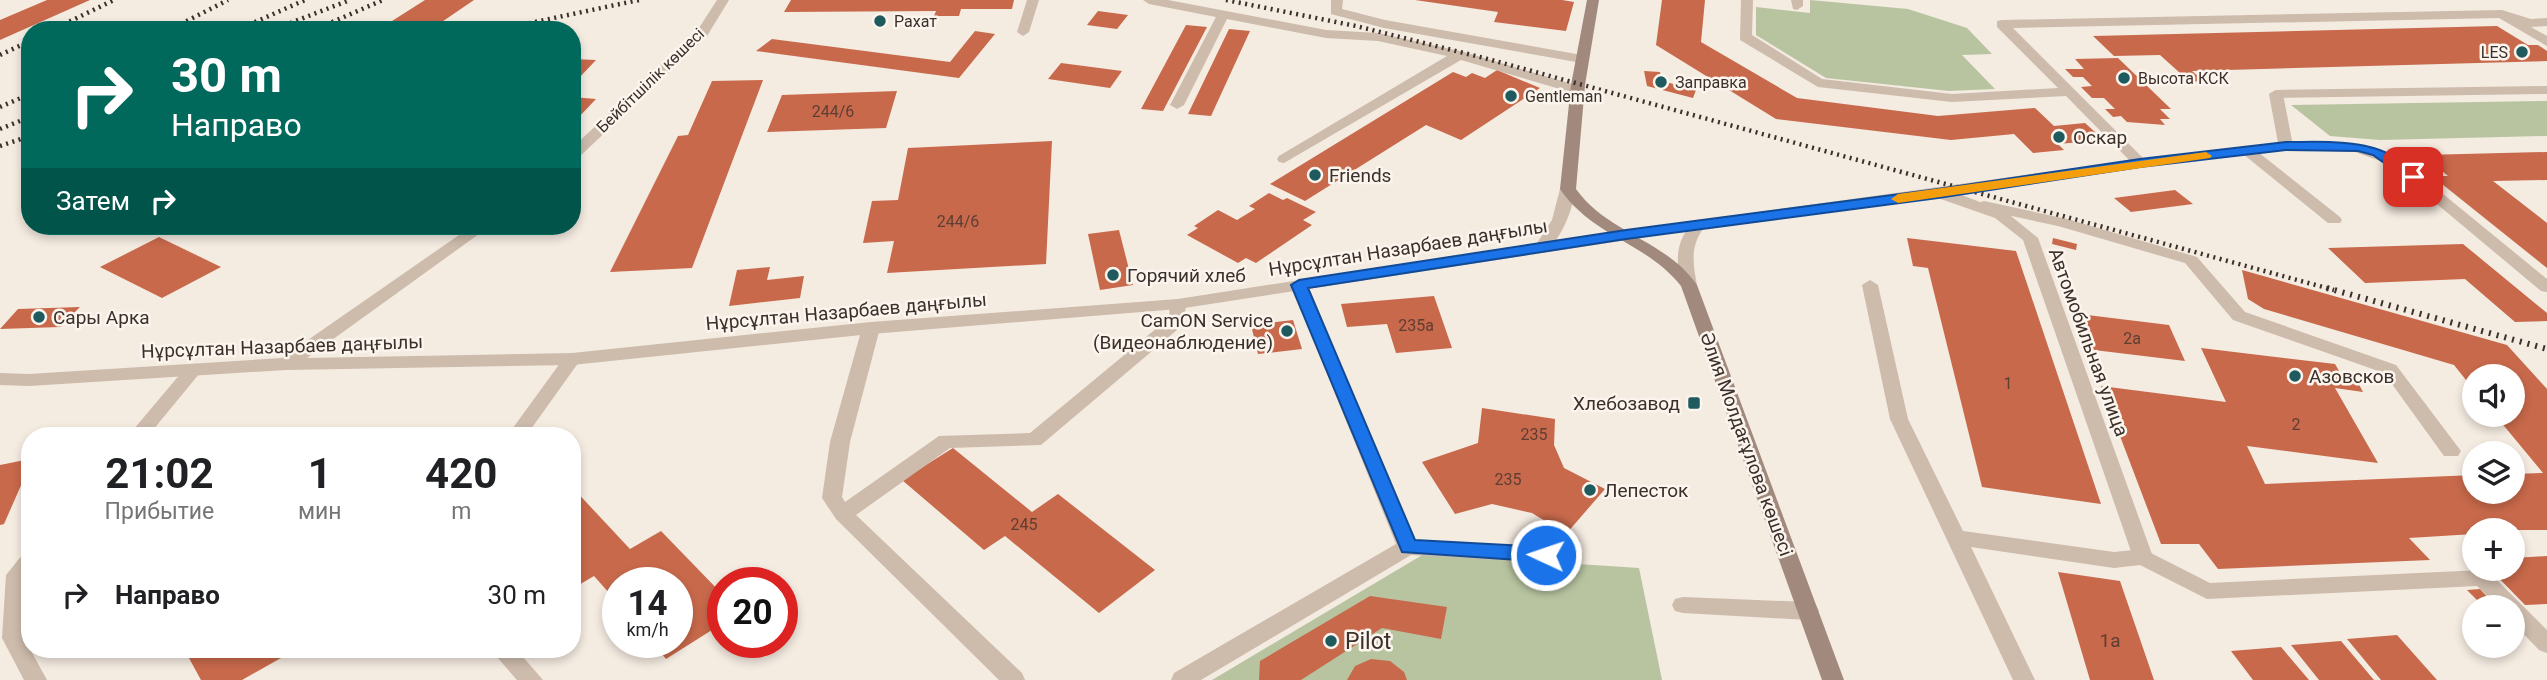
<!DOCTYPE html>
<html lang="ru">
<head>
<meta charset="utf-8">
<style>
  :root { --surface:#fff; --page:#f6f6f6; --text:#202124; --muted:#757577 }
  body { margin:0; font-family:Roboto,sans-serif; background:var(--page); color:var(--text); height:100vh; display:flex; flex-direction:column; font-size:26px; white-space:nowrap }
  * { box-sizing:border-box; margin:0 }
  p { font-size:23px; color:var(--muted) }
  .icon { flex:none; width:38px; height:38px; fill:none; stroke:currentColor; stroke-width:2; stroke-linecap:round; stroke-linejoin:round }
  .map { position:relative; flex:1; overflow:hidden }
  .details { position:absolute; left:21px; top:427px; width:560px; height:231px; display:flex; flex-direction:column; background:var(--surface); border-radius:28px; box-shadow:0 4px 10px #0003 }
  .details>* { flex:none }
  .top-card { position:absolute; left:21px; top:21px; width:560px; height:214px; border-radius:28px; box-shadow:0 4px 10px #0003; background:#00695c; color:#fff; overflow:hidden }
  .controls { position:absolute; left:2462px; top:364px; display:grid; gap:14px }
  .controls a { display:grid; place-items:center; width:63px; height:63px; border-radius:50%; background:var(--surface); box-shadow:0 4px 10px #0003; font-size:35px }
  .speed { position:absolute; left:602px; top:567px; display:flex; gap:14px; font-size:35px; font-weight:700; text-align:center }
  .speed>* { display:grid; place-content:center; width:91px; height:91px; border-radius:50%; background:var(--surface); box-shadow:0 4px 10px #0003; line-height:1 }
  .speed small { font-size:18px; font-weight:400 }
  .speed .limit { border:10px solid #d22; background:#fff; color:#111 }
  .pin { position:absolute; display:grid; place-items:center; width:60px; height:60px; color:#fff; margin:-30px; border-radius:14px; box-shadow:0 4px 10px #0006 }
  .me { position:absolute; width:77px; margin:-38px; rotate:273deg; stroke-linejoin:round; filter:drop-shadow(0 0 5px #0008) }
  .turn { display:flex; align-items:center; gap:24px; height:147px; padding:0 35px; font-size:32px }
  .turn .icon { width:91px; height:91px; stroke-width:2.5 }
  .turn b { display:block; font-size:49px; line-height:60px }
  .then { display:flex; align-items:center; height:66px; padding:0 35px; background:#0003; gap:14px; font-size:26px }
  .eta { display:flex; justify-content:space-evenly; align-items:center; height:119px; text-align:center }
  .eta b { font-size:42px; font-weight:700; line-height:49px }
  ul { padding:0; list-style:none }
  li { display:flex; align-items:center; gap:21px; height:98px; padding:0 35px }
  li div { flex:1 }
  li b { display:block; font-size:26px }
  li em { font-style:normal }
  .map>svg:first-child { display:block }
</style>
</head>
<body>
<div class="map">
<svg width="2547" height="680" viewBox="0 0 2547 680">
  <rect width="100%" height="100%" fill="#f4ebe1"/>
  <path fill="#b8c4a0" d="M1810 0 1908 9 1967 28 1992 54 1962 55 1995 89 1949 91 1826 78 1756 35V7L1810 13Z
    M2547 101V136L2380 140 2330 136 2291 105Z
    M1424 554 1639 568 1662 680H1212Z"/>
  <path fill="#c8694b" d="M47 0H90L0 40V20Z
    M425 0H474L430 30 381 28Z
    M791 0H1014L1012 9H961L959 16H934L936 11 784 12Z
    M1415 0H1562L1574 2 1566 31 1494 22 1498 12Z
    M1662 0H1705L1701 42 1797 98 1938 116 2035 108 2054 126 2085 123 2104 140 2058 144 2064 150 2033 153 2014 134 1951 140 1776 119 1656 45Z
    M1098 11 1128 15 1117 29 1087 25Z
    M1186 25 1207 27 1163 111 1141 109Z
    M2497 26 2528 45H2538L2547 51V61L2192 71 2204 81 2190 82 2160 55 2114 56 2093 36Z
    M1229 29 1250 31 1211 116 1188 114Z
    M975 31 995 34 959 78 756 51 772 39 950 62Z
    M2118 58 2171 109H2160L2170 119H2160L2165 125 2127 122 2121 116 2113 117 2105 109H2115L2104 98H2092L2081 87 2092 86 2083 77H2073L2065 69H2084L2075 59Z
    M572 59 596 60 578 79 572 78Z
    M1061 63 1122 71 1110 88 1048 79Z
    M1497 70 1540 88 1461 140 1426 125 1305 201 1270 184 1453 72 1466 77 1472 73 1485 78Z
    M1644 71 1660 72 1662 81 1696 90 1693 98 1647 86Z
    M763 80 692 268 610 272 678 136 688 135 712 81Z
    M897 91 886 128 767 132 782 95Z
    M572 97 596 99 577 119H572Z
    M1052 141 1046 264 887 273 894 241 863 243 872 201 898 200 908 148Z
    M2547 152V180L2493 181 2547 223V268L2432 176H2448L2423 155Z
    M2175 190 2193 204 2131 212 2114 198Z
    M1269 193 1283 200 1287 198 1316 212 1303 220 1312 225 1256 263 1246 258 1238 263 1187 235 1198 228 1194 226 1218 210 1237 220 1255 209 1249 206Z
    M1119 230 1133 285 1100 290 1088 234Z
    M159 237 221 267 162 298 100 267Z
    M1907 238 2016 251 2101 504 1982 487 1928 268 1913 266Z
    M2053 238 2077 244 2076 250 2052 244Z
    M2463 244 2547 313V321L2515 322 2465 279 2365 283 2328 248Z
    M770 267 767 280 804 276 800 298 729 306 737 270Z
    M2242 270 2507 345 2547 389V530H2474V534L2409 538 2430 560 2218 569 2199 544H2161L2101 386 2226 402 2201 348 2335 364 2342 376 2355 377 2363 392 2335 388 2378 463 2247 446 2265 484 2474 475V492H2513V474L2543 473 2495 415H2513V376H2474V390L2454 365 2264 309 2248 299Z
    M1434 296 1452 348 1396 353 1387 324 1347 327 1341 304Z
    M80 307 60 327 0 329 18 309Z
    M2079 314 2169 325 2185 361 2094 350Z
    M1293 320 1302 349 1258 354 1251 325Z
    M1482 408 1555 419 1554 445 1564 468 1605 489 1566 534 1532 513 1492 504 1455 514 1422 462 1478 443Z
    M953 448 1032 512 1058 494 1155 570 1099 613 1005 536 984 550 902 480Z
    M30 459V465L4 524 0 525V465Z
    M572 487 630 549 661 531 723 595V623L666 659 652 642H677V583H618V603L594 576 572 589Z
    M2547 556V604L2525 605 2490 569H2513V558Z
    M2058 572 2120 581 2154 680H2090Z
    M2480 589 2491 601H2478L2467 590Z
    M1370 596 1447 607 1441 639 1382 628 1301 680H1259L1260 661Z
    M2397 635 2437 680H2381L2347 639Z
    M2341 641 2374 680H2319L2291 645Z
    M2281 647 2309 680H2253L2231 651Z
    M184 649H297L242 680H201Z
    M1371 659 1390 661 1404 672 1407 680H1347L1355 666Z"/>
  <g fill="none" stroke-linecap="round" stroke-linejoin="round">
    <path fill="#cdbbac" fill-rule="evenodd" d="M1027 0H1039L1029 32 1023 36 1017 32Z
      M1143 0H1168L1326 30 1378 33 1464 52 1582 87 1584 90 1577 94 1461 60 1284 163 1279 162 1277 159 1279 156 1447 56 1378 41 1326 38 1227 19 1184 105 1177 109 1170 105 1216 17 1149 4Z
      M1331 0H1343L1342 9 1385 20 1582 55 1589 59 1582 63 1384 28 1331 14Z
      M1741 0H1753L1752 35 1822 79 1952 94 2058 88 1997 27V21L2002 20 2502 10 2531 19 2547 18V26L2531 27 2547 36V46L2499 18 2013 28 2145 160 2147 163 2145 166H2135L2066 96 1952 102 1818 87 1740 40Z
      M1791 0H1803V6L1797 10 1793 9Z
      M2286 142 2355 144 2399 158 2547 279V292L2541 291 2389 164 2355 152 2281 149 2279 146Z
      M2248 147 2253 148 2340 217 2342 220 2340 223H2328L2243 154 2241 151Z
      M1984 201 2067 219 2197 257 2245 312 2396 365 2461 451 2458 456H2444L2384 373 2233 320 2185 263 2058 226 1979 209 1976 206 1979 203Z
      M1299 280 1307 285 1415 540 1546 547 1553 549 1556 555 1553 561 1546 563 1411 555 1201 680H1171L1174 673 1396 544 1291 285Z
      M1870 280 1878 285 1908 419 1963 531 2114 552 2143 549 2210 583 2482 570 2489 572 2547 630V653L2539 650 2513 623V607H2498L2477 586 2207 599 2140 565 2114 568 1971 547 2035 680H2013L1890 419 1862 285Z
      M1178 299 1186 304 1184 324 1041 445 950 448 856 515 1022 673 1025 680H999L836 519 822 498 830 442 862 328 871 322 880 328 850 442 842 497 845 502 939 436 1030 433 1169 318 1170 304Z
      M572 353 581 359 526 436H507L566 355Z
      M193 364 202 370 199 374 148 436H128L187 366Z
      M30 552 24 638 47 680H24L2 638 6 575 23 554Z
      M1683 597 1808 602 1816 605 1819 611 1816 617 1808 620 1683 613 1675 611 1672 605 1675 599Z
      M490 649H516L543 680H517Z"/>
    <path fill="#cdbbac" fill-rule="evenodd" d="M2547 86V94L2276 98 2269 94 2276 90Z"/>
    <path fill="#cdbbac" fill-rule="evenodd" d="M717 0H729L707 36 577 159 572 160V148L697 31Z
      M2276 90 2283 94 2293 146 2291 149 2140 167 1959 194 2006 212 2038 238 2153 557 2150 563 2143 565 2136 563 2133 557 2023 240 1995 218 1938 198 1703 229C1690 247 1693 264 1697 285L1689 290 1681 285C1677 265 1675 249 1686 231L1178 309 871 334 572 365 286 370 29 386 0 385V373L29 374 282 358 472 226H490L307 358 572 353 871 322 1178 299 1537 243 1552 220 1560 189 1568 184 1576 189C1572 208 1567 224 1556 240L2140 159 2278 143 2269 94Z"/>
    <path fill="#a18a7d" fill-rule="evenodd" d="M1587 0H1599L1585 85 1576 189C1607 233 1666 240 1697 285L1844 680H1822L1681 286C1646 242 1593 237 1560 189L1571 85Z"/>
    <path stroke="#3b302b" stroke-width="4.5" stroke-dasharray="2 4.5" stroke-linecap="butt" d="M1226 0 1356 26 1484 58 2334 290
      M52 30 114 0
      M169 30 228 0
      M237 30 305 0
      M272 30 350 0
      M314 30 383 0
      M497 30 639 0
      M0 55 30 41
      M0 107 30 94
      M0 129 30 117
      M0 146 30 136"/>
    <path stroke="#3b302b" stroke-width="6" stroke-dasharray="2 6" stroke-linecap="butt" d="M2327 288 2547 349"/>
  </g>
  <path fill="#1a73e8" stroke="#114b97" stroke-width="2" d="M2286 142C2335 142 2384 137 2420 177L2413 181 2408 180 2373 155 2358 151 2286 150 2140 167 1938 198 1626 239 1308 288 1415 540 1546 547 1553 549 1556 555 1553 560 1546 562 1402 552 1291 285 1299 280 1626 230 1938 189 2140 159Z"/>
  <path fill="#f59e0b" d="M2206 152 2212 156 2210 158 1898 203 1891 199 1898 194Z"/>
  <g fill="#1f5a5e" stroke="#fbf5ee" stroke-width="2.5">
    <circle cx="880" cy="21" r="7"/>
    <circle cx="2522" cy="52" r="7"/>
    <circle cx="2124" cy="78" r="7"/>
    <circle cx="1661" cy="82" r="7"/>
    <circle cx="1511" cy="96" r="7"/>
    <circle cx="2059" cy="137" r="7"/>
    <circle cx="1315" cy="175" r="7"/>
    <circle cx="1113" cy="275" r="7"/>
    <circle cx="39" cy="317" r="7"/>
    <circle cx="1287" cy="331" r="7"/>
    <circle cx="2295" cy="376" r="7"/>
    <rect x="1687" y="396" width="14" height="14" rx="3.5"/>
    <circle cx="1590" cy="490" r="7"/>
    <circle cx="1331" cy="641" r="7"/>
  </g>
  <g text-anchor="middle" stroke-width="5" stroke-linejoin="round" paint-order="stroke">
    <g font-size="16" fill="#3b302b" stroke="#fbf5ee" text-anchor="start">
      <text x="894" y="27">Рахат</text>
      <text x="2508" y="58" text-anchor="end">LES</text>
      <text x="2138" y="84">Высота КСК</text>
      <text x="1675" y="88">Заправка</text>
      <text x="1525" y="102">Gentleman</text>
    </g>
    <g font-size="16" fill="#3b302b" stroke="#fbf5ee">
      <text transform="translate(650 80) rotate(-44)" y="6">Бейбітшілік көшесі</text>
    </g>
    <g font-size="16" fill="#5e3e33">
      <text x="833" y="117">244/6</text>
      <text x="958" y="227">244/6</text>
      <text x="1416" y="331">235а</text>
      <text x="2132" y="344">2а</text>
      <text x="2008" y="389">1</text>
      <text x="2296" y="430">2</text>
      <text x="1534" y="440">235</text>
      <text x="1508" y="485">235</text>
      <text x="1024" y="530">245</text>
    </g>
    <g font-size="19" fill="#3b302b" stroke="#fbf5ee" text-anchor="start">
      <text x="2073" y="144">Оскар</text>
      <text x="1329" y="182">Friends</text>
      <text x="1127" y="282">Горячий хлеб</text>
      <text x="53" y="324">Сары Арка</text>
      <text x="1273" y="327" text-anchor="end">CamON Service<tspan x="1273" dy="22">(Видеонаблюдение)</tspan></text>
      <text x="2309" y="383">Азовсков</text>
      <text x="1680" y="410" text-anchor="end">Хлебозавод</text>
      <text x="1604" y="497">Лепесток</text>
    </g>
    <g font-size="19" fill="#3b302b" stroke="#fbf5ee">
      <text transform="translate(1408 247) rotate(-9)" y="7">Нұрсұлтан Назарбаев даңғылы</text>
      <text transform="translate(846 311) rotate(-5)" y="7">Нұрсұлтан Назарбаев даңғылы</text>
      <text transform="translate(2089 342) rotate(70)" y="7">Автомобильная улица</text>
      <text transform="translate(282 346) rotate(-2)" y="7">Нұрсұлтан Назарбаев даңғылы</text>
      <text transform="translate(1747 444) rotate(70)" y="7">Әлия Молдағұлова көшесі</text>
    </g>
    <g font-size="19" fill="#5e3e33">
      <text x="2110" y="647">1а</text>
    </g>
    <g font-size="23" fill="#3b302b" stroke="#fbf5ee" text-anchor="start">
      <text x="1345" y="649">Pilot</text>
    </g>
  </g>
</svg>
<div class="controls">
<a><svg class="icon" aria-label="sound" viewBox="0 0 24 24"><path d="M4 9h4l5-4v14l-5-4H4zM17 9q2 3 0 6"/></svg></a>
<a><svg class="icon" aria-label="layers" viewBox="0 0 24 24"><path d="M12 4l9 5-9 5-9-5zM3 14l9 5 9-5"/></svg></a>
<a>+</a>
<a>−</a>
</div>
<div class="speed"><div>14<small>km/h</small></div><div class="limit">20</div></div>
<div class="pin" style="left:2413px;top:177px;background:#d93025"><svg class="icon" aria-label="arrive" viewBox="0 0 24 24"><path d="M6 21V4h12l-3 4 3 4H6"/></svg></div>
<svg class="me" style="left:1546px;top:555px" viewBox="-20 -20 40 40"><circle r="17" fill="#1a73e8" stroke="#fff" stroke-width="3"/><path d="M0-11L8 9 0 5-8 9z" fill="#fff"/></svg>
<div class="top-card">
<div class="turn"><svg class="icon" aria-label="right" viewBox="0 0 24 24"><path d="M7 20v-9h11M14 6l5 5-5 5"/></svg><div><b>30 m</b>Направо</div></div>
<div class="then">Затем<svg class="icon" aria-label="right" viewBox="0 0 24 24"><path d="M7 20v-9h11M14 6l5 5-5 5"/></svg></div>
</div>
<section class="details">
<div class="eta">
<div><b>21:02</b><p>Прибытие</p></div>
<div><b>1</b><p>мин</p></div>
<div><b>420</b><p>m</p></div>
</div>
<ul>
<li><svg class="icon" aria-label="right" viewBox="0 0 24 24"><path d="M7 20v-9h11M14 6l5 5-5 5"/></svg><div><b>Направо</b></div><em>30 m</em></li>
</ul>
</section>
</div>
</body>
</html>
